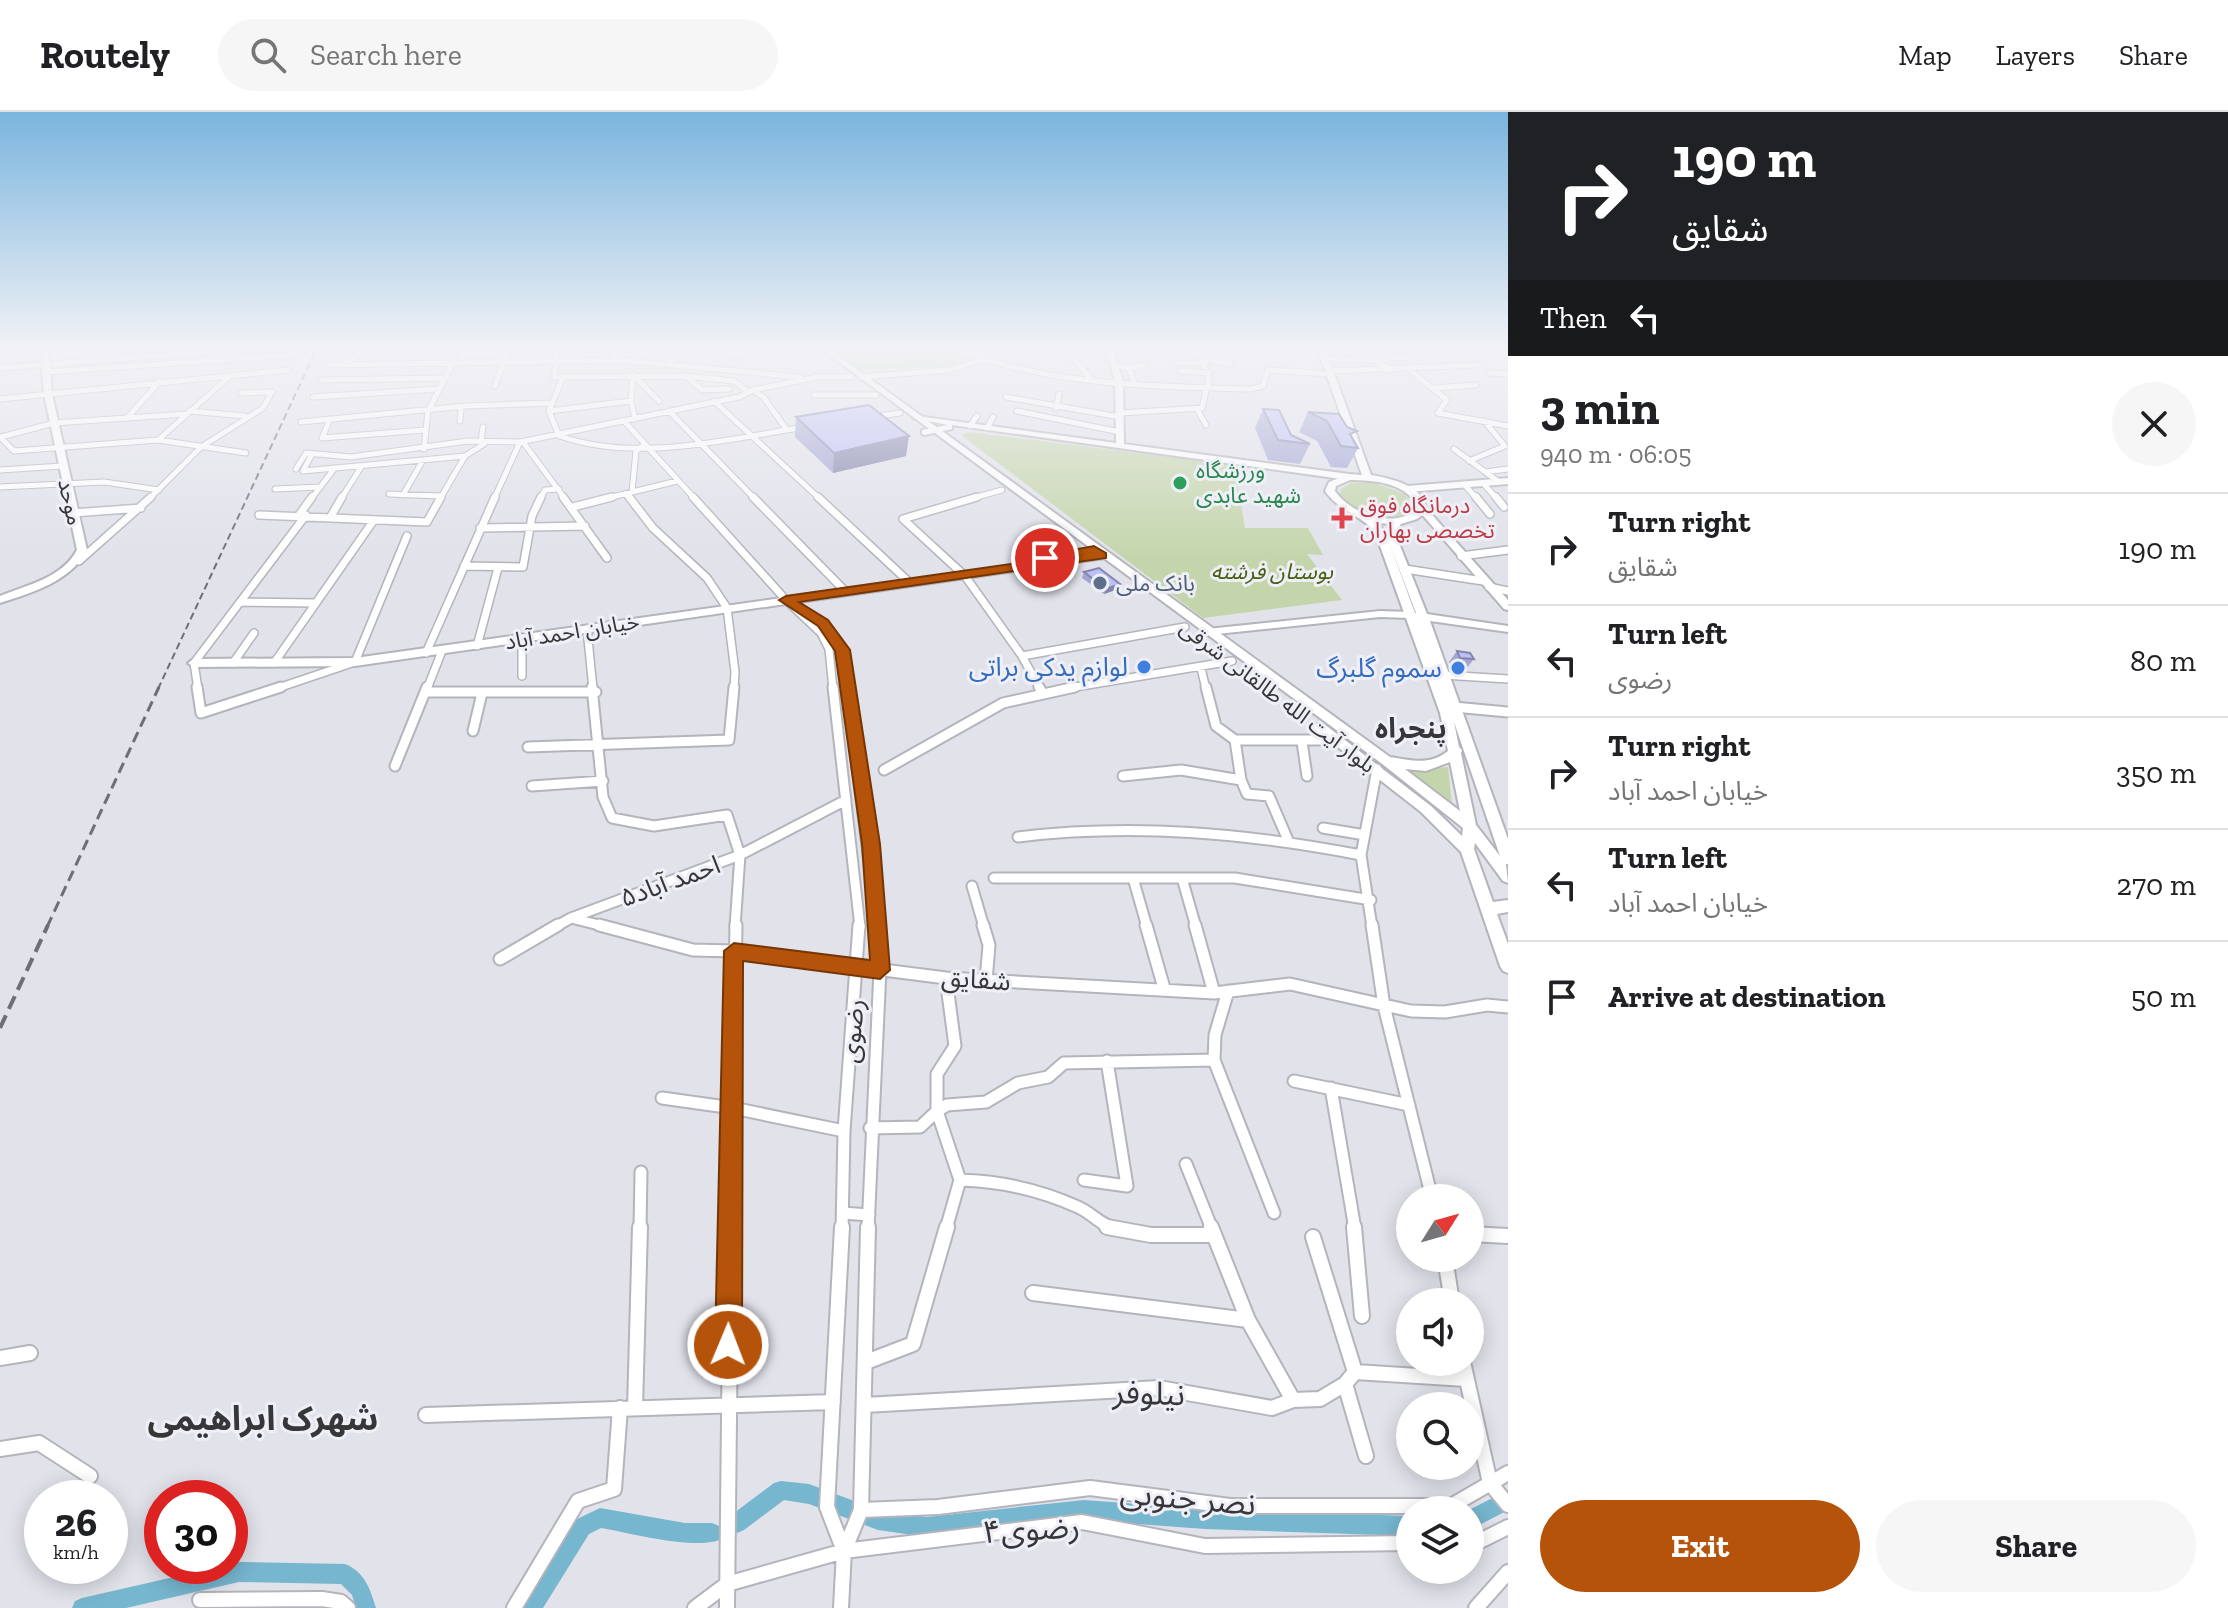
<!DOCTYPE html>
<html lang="en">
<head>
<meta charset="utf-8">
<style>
  :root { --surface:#fff; --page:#f6f6f6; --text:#202124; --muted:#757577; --line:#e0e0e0; --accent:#b45309 }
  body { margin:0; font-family:"Zilla Slab","Noto Sans Arabic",serif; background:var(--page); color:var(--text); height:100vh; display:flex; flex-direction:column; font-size:30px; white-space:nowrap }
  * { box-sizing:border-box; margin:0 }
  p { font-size:26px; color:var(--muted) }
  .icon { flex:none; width:44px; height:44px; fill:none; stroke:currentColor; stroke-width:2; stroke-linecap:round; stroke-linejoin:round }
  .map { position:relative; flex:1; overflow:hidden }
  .drawer { display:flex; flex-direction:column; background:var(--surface); width:720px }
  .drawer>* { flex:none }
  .top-card { background:#202124; color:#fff; overflow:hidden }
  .needle { width:52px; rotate:53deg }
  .fabs { position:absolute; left:1396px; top:1072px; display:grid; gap:16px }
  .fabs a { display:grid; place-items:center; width:88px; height:88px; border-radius:50%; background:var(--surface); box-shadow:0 4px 20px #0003; font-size:40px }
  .speed { position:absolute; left:24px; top:1368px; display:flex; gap:16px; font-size:40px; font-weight:700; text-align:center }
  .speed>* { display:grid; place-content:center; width:104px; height:104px; border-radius:50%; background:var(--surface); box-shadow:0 4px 20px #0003; line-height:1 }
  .speed small { font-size:20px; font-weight:400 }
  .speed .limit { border:12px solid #d22; background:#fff; color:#111 }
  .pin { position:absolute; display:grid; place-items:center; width:68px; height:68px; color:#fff; margin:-34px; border:4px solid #fff; border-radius:50%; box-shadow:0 2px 8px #0007 }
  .me { position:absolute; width:88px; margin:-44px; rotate:1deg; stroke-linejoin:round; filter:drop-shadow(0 0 6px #0008) }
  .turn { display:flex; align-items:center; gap:28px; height:168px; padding:0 32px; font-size:36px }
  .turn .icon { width:104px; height:104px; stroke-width:2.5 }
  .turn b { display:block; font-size:56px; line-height:68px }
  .then { display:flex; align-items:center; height:76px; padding:0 32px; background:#0003; gap:16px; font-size:30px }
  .round { display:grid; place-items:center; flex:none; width:84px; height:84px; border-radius:42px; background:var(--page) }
  .headline { display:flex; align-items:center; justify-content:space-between; height:136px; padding:0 32px }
  h1 { font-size:48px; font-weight:700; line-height:60px }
  .primary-button { display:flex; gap:16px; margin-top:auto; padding:16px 32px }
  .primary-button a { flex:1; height:92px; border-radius:48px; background:var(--accent); color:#fff; font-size:32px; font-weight:700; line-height:92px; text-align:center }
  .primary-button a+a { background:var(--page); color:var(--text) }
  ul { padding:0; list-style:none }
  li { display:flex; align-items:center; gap:24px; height:112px; padding:0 32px; border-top:2px solid var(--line) }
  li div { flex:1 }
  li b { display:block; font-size:30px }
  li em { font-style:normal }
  header { display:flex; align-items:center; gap:48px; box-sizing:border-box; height:112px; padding:0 40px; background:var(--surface); border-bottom:2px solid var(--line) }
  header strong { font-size:38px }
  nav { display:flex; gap:44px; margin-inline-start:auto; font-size:28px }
  .search { width:560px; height:72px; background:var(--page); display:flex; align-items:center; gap:20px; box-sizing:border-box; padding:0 28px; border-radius:44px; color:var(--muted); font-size:30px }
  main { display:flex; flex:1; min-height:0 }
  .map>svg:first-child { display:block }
</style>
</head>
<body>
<header>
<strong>Routely</strong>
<div class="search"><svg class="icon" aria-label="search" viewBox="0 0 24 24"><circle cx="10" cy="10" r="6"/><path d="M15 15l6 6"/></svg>Search here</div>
<nav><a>Map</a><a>Layers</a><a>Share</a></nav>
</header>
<main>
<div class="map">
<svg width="1508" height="1496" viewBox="0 0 1508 1496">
  <rect width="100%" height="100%" fill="#e1e2ea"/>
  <path fill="#c4d5ab" d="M831 236H949L969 245 949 254 861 258Z
    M969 320 1234 353 1245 416H1308L1323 443 1307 442 1342 488 1203 506 961 323Z
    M1372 370 1405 382 1413 394 1411 399C1391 411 1353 402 1340 382L1341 377 1351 371Z
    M1448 655 1452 693 1409 658Z"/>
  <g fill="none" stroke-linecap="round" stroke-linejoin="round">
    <path fill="#76b6ce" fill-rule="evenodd" d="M781 1369 809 1372 878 1398 927 1405 1084 1388 1205 1397 1410 1404V1424L1205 1417 1084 1408 927 1425 878 1418 809 1392 784 1388 744 1418 737 1421 730 1418 727 1411 730 1404 774 1371Z
      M1508 1378V1398L1470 1418 1469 1398Z
      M600 1396 685 1411H712L719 1414 722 1421 719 1428C693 1438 630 1421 601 1416L589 1422 543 1496H521L575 1408Z
      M239 1450 345 1452C365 1460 370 1477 376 1496H356L352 1483 341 1472 239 1470 126 1496H72L75 1489 82 1486 222 1454H230V1452Z"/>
    <defs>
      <path id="street-far4" d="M557 236 554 265 686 264 734 269 748 280
        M609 236 620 249
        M658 236 673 251
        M953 236C1049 274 1149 274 1251 277L1263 274 1268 258 1330 262
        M0 237 6 236
        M697 239 748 243
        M1068 240 1092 268
        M446 242 451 236
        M1054 242 1093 236
        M1203 246 1230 252
        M983 247 980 237 985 236
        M1325 247 1376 248 1390 258
        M1376 248 1409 245
        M344 251 368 236
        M461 251 467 236
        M1178 251H1206
        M1114 252 1129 256 1134 270
        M328 253 620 248 800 265
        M0 256 206 240
        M1129 256 1145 253
        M1407 256 1447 288 1438 301 1508 314
        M1181 259 1210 261
        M1329 259 1479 253
        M46 260 293 243 297 236
        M1489 261 1508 262
        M633 263 659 289
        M633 263 631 289 635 307
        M686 264 702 278 729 277
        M815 265H851
        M861 265 950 258 983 247
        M321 268 445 266
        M495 274 509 236
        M1434 276 1476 273
        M753 278 764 286 787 318
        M814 283H876
        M313 285 439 277
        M1006 285 1120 305
        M0 287 288 258
        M714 289 820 387
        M1056 296 1059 282
        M1197 297 1206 313
        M189 299 245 304
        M549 299 631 289
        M1017 299 1120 320
        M670 300 755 387
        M1120 301 1202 296 1209 266 1198 236
        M871 305 900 301
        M127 306 160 269
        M330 307 322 326 425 318
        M460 309 461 297
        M624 309 695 387
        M301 310 465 294 553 291
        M970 314 977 304
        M987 316 993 305
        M559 324 549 299 563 265
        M560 324C635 351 728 327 805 315
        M0 325 14 339 158 328 230 264
        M1 325 54 311 186 302
        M158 328 246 341
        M481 329 483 315
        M523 330 565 387
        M424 337 428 299 453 251
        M1454 337 1499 370
        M311 344 303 359 465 344
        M1469 349 1505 334 1484 309
        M296 357 306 341 351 345 468 329 520 330 739 285 753 278 817 265
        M0 358 62 354
        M1485 360 1508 357
        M1483 371 1497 387
        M1464 372 1477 387
        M0 375 104 370 159 378
        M275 377 320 375
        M632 380 636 339 644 333
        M389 382 441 384
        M626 382 630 387
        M403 383 423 348
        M149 387 201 335 263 296 272 280 241 281
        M311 387 334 357
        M341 387 361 355
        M440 387 465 344 484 332
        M494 387 520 330
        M540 387 545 378 559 377
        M604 387 677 369
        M970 387 1002 378"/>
      <path id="street-far3" d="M563 385 607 446
        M629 385 653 416 707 466 727 496 735 560 734 577
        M693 385 786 488 821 521 829 537 833 577
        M753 385 846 480
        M818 385 909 470
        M977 385 903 407 965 464 1022 544 1040 577
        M1476 385 1490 402
        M1496 385 1504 395
        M573 395 612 385
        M73 401 141 396
        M259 403 427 410 441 385
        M299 403 312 385
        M331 404 342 385
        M480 416 585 414
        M1461 444 1508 438
        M79 449 151 385
        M464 454 523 455 532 404 541 385
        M1405 457 1483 469
        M1489 475 1508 479
        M241 490 316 491
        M802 498C838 520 842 537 847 577
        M587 517 593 577
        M522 527V564
        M477 534 498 456
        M426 541 495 385
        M1022 544 1185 515
        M233 551 254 521
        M274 551 374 408
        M1201 556 1206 577
        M1443 563 1508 567
        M198 577 194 551 306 403
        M275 577 355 550 407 424
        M427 577 442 539
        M1063 577 1232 549"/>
      <path id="street-far2" d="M197 575 201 601 281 575
        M833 575 860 815
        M847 575 877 815
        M1039 575 1042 580
        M1206 575 1216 614 1235 628
        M427 580H596
        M1454 595 1508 600
        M473 619 482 581
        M1235 628H1338
        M1302 630 1307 664
        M528 635 729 628 734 575
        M395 654 427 575
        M884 658 1003 591 1075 575
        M1123 664 1181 658 1241 668 1235 628
        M1241 668 1247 682 1269 684 1288 728
        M532 674 603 669
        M1323 716 1365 723
        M1018 725C1134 711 1246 721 1361 743
        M994 766H1235L1371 788
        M1133 766 1147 815
        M1182 766 1196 815
        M972 774 984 815
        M571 806 607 815
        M555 815 571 806 740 743 727 703 654 714 612 706 603 685 592 575
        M735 815 740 743 846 688
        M1372 815 1361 743 1377 657"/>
      <path id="street-far1" d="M599 813 693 838 734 839 946 866 1214 881 1290 872 1411 899 1445 900 1487 893 1508 895
        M983 813 989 833 986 869
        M1146 813 1164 876
        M1195 813 1214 881
        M1372 813 1384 894 1432 1086
        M500 847 558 813
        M1214 948 1274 1101
        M1294 969 1409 993
        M1331 976 1355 1117
        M662 986 733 996 844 1019
        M870 1016 920 1015 937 999V962L955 934 946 866
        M1186 1052 1212 1117
        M960 1068C1002 1069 1040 1078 1078 1095 1092 1101 1101 1114 1117 1117
        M1084 1068 1127 1074 1107 949
        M843 1101 869 1103
        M640 1117 641 1060
        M731 1117 736 813
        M842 1117 844 1019 859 813
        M868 1117 880 858 877 813
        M946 1117 960 1068 937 999 947 993 986 990 1018 971 1048 965 1064 951 1214 948 1215 923 1228 879"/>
      <path id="street" d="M842 1115 827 1395 844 1439
        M1107 1115 1151 1123H1212
        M1211 1115 1248 1208 1293 1288
        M1354 1115 1362 1204
        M1470 1122 1508 1124
        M1313 1125 1355 1260
        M1445 1146 1452 1190
        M1033 1181 1248 1208
        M0 1246 30 1241
        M866 1250 913 1232 947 1115
        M1463 1250 1490 1371 1508 1393
        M1345 1272 1366 1344
        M865 1293 1159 1276 1272 1296 1293 1288 1320 1287 1345 1272 1355 1260 1466 1267
        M635 1296 640 1115
        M426 1303 833 1290
        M0 1337 39 1331 90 1364
        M861 1398 938 1395 1090 1376 1230 1394H1451L1508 1361
        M1470 1434 1508 1415
        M200 1488 322 1487 341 1490 348 1496
        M514 1496 578 1389 614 1377 620 1296
        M695 1496 727 1472 844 1439 1082 1410 1205 1434 1410 1431
        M727 1496 731 1115
        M841 1496 844 1439 861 1398 868 1115
        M1476 1496 1508 1460"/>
      <path id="secondary" d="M40 236H48L52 282 87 438C71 469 32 481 0 491V484C27 473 62 466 77 438L44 282Z
        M1105 236H1113L1123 269 1124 332 1349 362 1354 365 1349 368 952 313V317L925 323 922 322V318L948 313 913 306 917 304 1116 331 1115 269Z
        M1508 366V372L1407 380 1402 377 1407 374Z
        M1420 396H1426L1508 488V498L1504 497 1420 400Z
        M1101 441 1105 442V446L355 554 194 555 188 551 194 547 355 546Z
        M1380 499 1410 500 1415 503 1410 506 1380 505 1207 523 1201 520 1207 517Z"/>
      <path id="primary" d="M820 236H828L1390 645C1411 648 1429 654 1448 639L1440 601 1375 420C1360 402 1340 400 1325 379L1329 370 1349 362 1362 363 1317 236H1325L1371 363C1393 367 1426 374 1426 400L1417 407 1401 412 1395 421 1427 502 1508 514V520L1430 509 1508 727V752H1506L1508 771 1503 769 1475 731 1474 737 1493 790 1508 788V800L1497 802 1508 832V861L1503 859 1500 854 1461 740 1421 700 1316 618 1314 615 1316 612H1324L1431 694 1462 724 1463 716 1381 651ZM1350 368C1375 368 1409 371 1418 397 1393 417 1352 403 1335 379L1336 374ZM1378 411 1391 412 1385 421ZM1389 430 1416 501H1415ZM1454 610 1500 744 1476 713 1461 641 1462 638 1459 635ZM1450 650 1460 699 1405 657 1426 659Z
        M1056 419 1064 421 1063 434 1049 448H1041V444L1053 433Z"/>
    </defs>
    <use href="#street-far4" stroke="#b3b4bc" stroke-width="7"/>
    <use href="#street-far3" stroke="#b3b4bc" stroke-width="10"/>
    <use href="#street-far2" stroke="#b3b4bc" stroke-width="13"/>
    <use href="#street-far1" stroke="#b3b4bc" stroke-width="15"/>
    <use href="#street" stroke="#b3b4bc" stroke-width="18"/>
    <use href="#secondary" stroke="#b3b4bc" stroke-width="4"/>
    <use href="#primary" stroke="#b3b4bc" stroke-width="4"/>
    <use href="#street-far4" stroke="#fff" stroke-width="5"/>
    <use href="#street-far3" stroke="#fff" stroke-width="7"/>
    <use href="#street-far2" stroke="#fff" stroke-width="9"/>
    <use href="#street-far1" stroke="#fff" stroke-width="11"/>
    <use href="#street" stroke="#fff" stroke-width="14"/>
    <use href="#secondary" fill="#fff" fill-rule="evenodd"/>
    <use href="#primary" fill="#fff" fill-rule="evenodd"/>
    <path stroke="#6e6f73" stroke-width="2" stroke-dasharray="7 4" stroke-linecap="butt" d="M158 577 317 236"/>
    <path stroke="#6e6f73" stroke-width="3" stroke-dasharray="11 6" stroke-linecap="butt" d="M47 815 159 575"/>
    <path stroke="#6e6f73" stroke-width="4" stroke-dasharray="14 7" stroke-linecap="butt" d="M0 916 48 813"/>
  </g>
  <path fill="#a3a5d3" d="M1263 297 1291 323 1310 332 1300 352 1268 348 1255 316Z
    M1308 300 1339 302 1358 336 1347 356 1331 355 1317 329 1299 320Z
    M796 305 906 344 833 361 795 325Z
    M1084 460 1120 472 1118 477 1104 482 1082 466Z
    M1457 539 1474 547 1465 558 1452 557 1449 550Z"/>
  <path fill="#8486ac" d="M909 324 906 344 833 361 834 341Z
    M1120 472 1118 477 1104 482 1106 477Z"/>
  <path fill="#bdc0f5" stroke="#8486ac" stroke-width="2" d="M869 293 909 324 834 341 796 305Z
    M1263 297 1279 298 1291 323 1310 332 1278 328Z
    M1308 300 1339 302 1347 315 1357 319 1350 322 1358 336 1341 334 1327 309Z
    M1099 456 1120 472 1106 477 1084 460Z
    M1457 539 1470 541 1474 547 1460 546Z"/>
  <linearGradient id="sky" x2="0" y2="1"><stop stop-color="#7ab5de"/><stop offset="0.53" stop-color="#f2f2f6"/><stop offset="1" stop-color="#f2f2f6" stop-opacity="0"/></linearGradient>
  <rect width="1508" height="446" fill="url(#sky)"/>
  <path fill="#b45309" stroke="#753606" stroke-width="2" d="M1094 434 1106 441V446L799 490 828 508 850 538 880 732 890 858 880 867 743 849 742 1233 738 1243 728 1247 719 1243 715 1233 724 839 734 831 870 848 862 732 835 539 818 514 779 488 786 484 1039 448 1040 444Z"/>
  <circle fill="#2e9e5b" stroke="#efeff7" stroke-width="3" cx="1180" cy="371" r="8"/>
  <path fill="#e0444e" stroke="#efeff7" stroke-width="3" d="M1338 394h8v8h8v8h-8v8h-8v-8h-8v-8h8z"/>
  <circle fill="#5c6f8a" stroke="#efeff7" stroke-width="3" cx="1100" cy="471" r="8"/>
  <g fill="#3f7fe0" stroke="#efeff7" stroke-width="3">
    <circle cx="1144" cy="555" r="8"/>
    <circle cx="1458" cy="556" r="8"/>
  </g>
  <g text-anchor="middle" stroke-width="6" stroke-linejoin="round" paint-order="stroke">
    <g font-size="22" fill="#27864d" stroke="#efeff7" text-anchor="start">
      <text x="1196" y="366">ورزشگاه<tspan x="1196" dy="25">شهید عابدی</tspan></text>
    </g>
    <g font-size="22" fill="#37373a" stroke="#efeff7">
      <text transform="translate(71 390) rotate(77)" y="8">موحد</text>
      <text transform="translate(572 519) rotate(-9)" y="8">خیابان احمد آباد</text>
      <text transform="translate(1278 584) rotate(37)" y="8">بلوار آیت الله طالقانی شرقی</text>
    </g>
    <g font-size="22" fill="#be3a42" stroke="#efeff7" text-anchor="start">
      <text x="1360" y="401">درمانگاه فوق<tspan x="1360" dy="25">تخصصی بهاران</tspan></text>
    </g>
    <g font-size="22" font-style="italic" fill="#475f13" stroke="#efeff7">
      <text x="1272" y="467">بوستان فرشته</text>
    </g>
    <g font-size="22" fill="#4e5e75" stroke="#efeff7" text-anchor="start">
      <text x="1116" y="479">بانک ملی</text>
    </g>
    <g font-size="26" fill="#366cbe" stroke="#efeff7" text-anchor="end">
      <text x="1128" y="564">لوازم یدکی براتی</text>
      <text x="1442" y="565">سموم گلبرگ</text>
    </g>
    <g font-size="26" fill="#37373a" stroke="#efeff7">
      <text transform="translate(670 769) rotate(-20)" y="9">احمد آباد۵</text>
      <text transform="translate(976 867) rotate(4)" y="9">شقایق</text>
      <text transform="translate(852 919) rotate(-85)" y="9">رضوی</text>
    </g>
    <g font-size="28" font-weight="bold" fill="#37373a" stroke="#efeff7">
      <text x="1411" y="626">پنجراه</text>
    </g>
    <g font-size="32" fill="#37373a" stroke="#efeff7">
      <text transform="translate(1149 1281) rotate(2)" y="11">نیلوفر</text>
      <text transform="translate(1188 1386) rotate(5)" y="11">نصر جنوبی</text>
      <text transform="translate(1031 1417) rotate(-4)" y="11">رضوی۴</text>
    </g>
    <g font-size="34" font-weight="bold" fill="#37373a" stroke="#efeff7">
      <text x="263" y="1318">شهرک ابراهیمی</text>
    </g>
  </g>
</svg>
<div class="fabs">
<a><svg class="needle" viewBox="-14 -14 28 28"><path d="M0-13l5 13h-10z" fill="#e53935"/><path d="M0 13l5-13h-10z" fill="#757577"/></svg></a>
<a><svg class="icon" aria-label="sound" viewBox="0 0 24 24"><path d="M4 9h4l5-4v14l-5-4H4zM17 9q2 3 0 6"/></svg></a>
<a><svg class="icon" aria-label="search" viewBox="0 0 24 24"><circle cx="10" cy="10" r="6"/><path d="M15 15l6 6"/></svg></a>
<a><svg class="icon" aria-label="layers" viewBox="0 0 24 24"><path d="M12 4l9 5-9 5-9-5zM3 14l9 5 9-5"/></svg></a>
</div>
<div class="speed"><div>26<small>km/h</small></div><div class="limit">30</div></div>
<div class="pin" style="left:1045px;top:446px;background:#d93025"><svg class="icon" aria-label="arrive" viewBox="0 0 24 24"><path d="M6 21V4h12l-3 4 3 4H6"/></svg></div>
<svg class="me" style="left:728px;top:1233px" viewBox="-20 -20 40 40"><circle r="17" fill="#b45309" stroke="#fff" stroke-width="3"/><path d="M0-11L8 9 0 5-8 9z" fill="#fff"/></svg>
</div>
<section class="drawer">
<div class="top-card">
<div class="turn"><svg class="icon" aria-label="right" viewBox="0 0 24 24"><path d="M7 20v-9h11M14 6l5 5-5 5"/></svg><div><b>190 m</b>شقایق</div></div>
<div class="then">Then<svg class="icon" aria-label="left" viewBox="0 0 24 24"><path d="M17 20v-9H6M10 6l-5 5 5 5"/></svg></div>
</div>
<div class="headline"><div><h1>3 min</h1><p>940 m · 06:05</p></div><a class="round"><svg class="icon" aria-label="close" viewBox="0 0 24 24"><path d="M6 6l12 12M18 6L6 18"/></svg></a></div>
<ul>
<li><svg class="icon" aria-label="right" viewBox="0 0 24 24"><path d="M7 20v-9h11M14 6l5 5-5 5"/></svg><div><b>Turn right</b><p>شقایق</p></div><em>190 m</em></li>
<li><svg class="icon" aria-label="left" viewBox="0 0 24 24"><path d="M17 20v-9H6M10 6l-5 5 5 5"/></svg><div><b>Turn left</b><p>رضوی</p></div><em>80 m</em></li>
<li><svg class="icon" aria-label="right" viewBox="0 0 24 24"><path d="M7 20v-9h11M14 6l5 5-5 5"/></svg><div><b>Turn right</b><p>خیابان احمد آباد</p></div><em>350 m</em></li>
<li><svg class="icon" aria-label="left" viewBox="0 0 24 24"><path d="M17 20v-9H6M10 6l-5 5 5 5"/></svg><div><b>Turn left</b><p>خیابان احمد آباد</p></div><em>270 m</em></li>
<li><svg class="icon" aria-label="arrive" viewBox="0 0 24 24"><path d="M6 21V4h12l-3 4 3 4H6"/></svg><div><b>Arrive at destination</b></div><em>50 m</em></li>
</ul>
<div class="primary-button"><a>Exit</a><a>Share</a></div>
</section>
</main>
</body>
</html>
